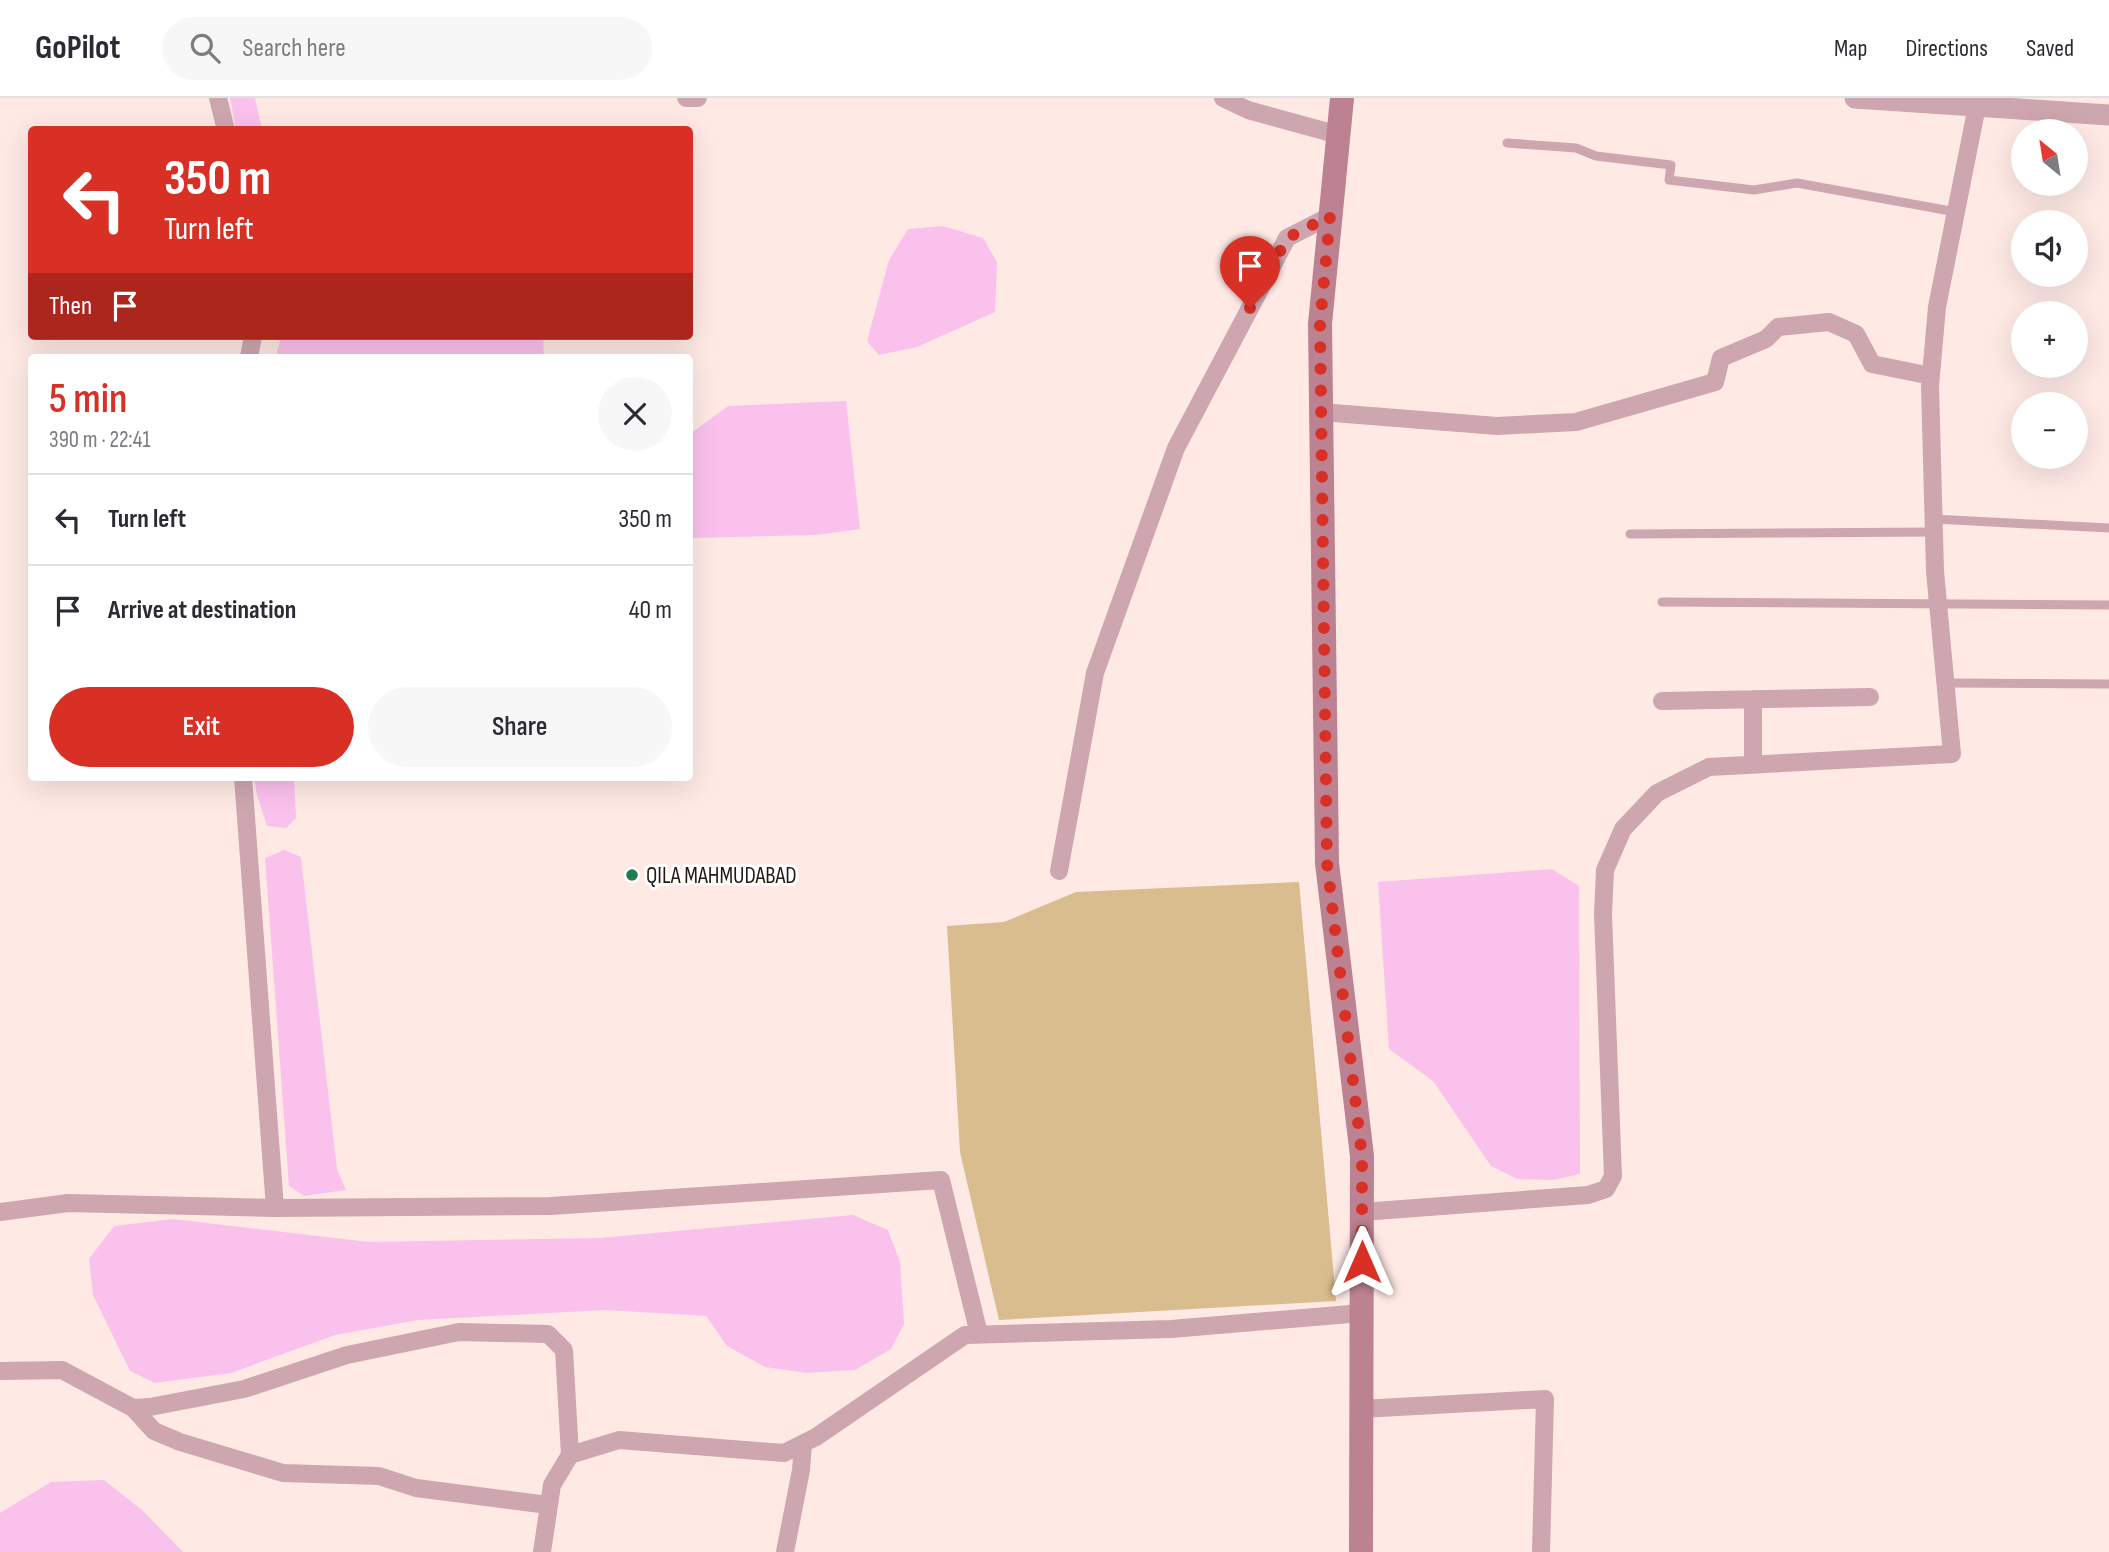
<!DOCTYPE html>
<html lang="en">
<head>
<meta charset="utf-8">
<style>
  :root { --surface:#fff; --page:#f7f7f7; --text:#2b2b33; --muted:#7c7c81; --line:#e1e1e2; --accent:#d93025 }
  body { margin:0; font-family:"Sofia Sans Condensed",sans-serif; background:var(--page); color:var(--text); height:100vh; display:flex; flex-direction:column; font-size:26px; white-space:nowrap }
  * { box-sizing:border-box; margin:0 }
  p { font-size:23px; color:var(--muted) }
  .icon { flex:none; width:38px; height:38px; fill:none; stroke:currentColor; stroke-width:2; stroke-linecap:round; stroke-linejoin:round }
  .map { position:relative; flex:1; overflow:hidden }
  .details { position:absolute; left:28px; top:256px; width:665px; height:427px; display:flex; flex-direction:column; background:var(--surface); border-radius:7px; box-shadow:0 7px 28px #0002 }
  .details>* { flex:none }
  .top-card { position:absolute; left:28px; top:28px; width:665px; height:214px; border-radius:7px; box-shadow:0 7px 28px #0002; background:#d93025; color:#fff; overflow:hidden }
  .needle { width:46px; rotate:330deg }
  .fabs { position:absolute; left:2011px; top:21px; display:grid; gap:14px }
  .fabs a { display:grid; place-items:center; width:77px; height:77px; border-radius:50%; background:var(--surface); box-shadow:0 7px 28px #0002; font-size:35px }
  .pin { position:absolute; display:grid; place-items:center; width:60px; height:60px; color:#fff; margin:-72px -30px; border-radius:50% 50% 50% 0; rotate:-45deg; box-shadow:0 0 7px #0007 }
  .pin .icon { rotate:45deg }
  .me { position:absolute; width:77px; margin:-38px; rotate:0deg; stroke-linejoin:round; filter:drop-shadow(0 0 5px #0008) }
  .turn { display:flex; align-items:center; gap:24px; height:147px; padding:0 21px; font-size:32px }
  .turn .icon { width:91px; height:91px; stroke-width:2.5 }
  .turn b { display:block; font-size:49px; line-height:60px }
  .then { display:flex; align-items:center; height:66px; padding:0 21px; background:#0003; gap:14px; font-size:26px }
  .round { display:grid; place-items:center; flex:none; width:74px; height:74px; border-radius:37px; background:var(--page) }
  .summary { display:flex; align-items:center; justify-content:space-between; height:119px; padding:0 21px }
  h1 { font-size:42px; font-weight:600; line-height:52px; color:var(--accent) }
  .action { display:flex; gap:14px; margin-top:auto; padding:14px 21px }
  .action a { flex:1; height:80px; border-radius:42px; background:var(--accent); color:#fff; font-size:28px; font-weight:600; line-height:80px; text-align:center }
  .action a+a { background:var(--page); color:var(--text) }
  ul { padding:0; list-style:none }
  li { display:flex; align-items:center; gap:21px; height:91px; padding:0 21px; border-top:2px solid var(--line) }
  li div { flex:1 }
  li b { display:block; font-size:26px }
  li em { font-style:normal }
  header { display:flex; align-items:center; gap:42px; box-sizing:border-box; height:98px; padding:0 35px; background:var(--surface); border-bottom:2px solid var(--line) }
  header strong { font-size:33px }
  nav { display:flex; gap:38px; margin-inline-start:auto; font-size:24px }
  .search { width:490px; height:63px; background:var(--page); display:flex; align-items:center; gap:18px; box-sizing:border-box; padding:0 24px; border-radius:38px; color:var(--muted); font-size:26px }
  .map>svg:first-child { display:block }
</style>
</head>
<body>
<header>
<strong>GoPilot</strong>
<div class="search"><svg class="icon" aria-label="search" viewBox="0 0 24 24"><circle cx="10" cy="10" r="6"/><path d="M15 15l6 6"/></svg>Search here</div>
<nav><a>Map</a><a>Directions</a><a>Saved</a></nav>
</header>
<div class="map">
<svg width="2109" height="1454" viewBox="0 0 2109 1454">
  <rect width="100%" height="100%" fill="#fee9e5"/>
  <path fill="#d9bd8e" d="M1299 784 1336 1203 999 1222 960 1054 947 828 1004 824 1076 794Z"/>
  <path fill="#fbc1ed" d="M230 0H255L262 31H236Z
    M943 128 983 140 997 164 995 214 917 249 879 257 867 243 889 162 908 131Z
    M281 238H543L544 259H276Z
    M846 303 860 431 816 437 690 440V336L728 308Z
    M254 679H294L296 720 286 730 267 728 257 697Z
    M284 752 301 759 337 1071 346 1092 304 1098 289 1088 265 760Z
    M1552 771 1579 788 1580 1076 1553 1082 1517 1081 1491 1068 1433 983 1389 951 1378 784Z
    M853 1117 888 1132 900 1164 904 1226 891 1251 855 1272 807 1275 765 1269 727 1248 706 1218 606 1212 418 1222 335 1237 231 1275 155 1285 130 1273 93 1197 89 1161 114 1128 173 1121 369 1144 600 1140Z
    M104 1382 142 1412 183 1454H0V1415L51 1384Z"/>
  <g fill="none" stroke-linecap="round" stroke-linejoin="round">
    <path stroke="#cea6b0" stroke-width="9" d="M1507 45 1576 50 1596 58 1671 67 1669 82 1754 92 1797 85 1956 114
      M1934 421 2109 430
      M1630 436 1934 434
      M1662 504 2109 507
      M1945 585 2109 586"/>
    <path stroke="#cea6b0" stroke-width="18" d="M218 0 226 32
      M686 0H698
      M1223 0 1248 12 1339 37
      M249 259 253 238
      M1321 314 1497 328 1576 324 1715 284 1721 260 1766 241 1778 229 1829 224 1856 236 1872 266 1931 278
      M1753 601V666
      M1662 603 1870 599
      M243 679 275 1110
      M1059 773 1095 575 1176 350 1287 140 1330 118
      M0 1114 68 1105 275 1110 551 1108 941 1082 979 1236
      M1362 1114 1588 1097 1606 1091 1613 1078 1603 816 1605 772 1623 731 1657 695 1709 669 1952 656 1935 473 1930 288 1937 209 1977 8
      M0 1273 62 1272 133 1310 154 1333 180 1344 283 1375 379 1378 416 1390 548 1407
      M133 1310 150 1309 244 1291 347 1257 459 1234 548 1236 564 1252 570 1357
      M1361 1311 1545 1301 1541 1454
      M542 1454 552 1387 570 1357 619 1342 784 1355 816 1339 965 1237 1171 1231 1362 1215
      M785 1454 801 1372 803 1346"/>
    <path stroke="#cea6b0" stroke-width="21" d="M1855 0 2109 17"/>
    <path stroke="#bc8292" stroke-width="24" d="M1342 0 1320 226 1327 765 1362 1058 1361 1454"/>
  </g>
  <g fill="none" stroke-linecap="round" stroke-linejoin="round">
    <path stroke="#d93025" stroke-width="12" stroke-dasharray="0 21.6" d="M1250 210 1287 140 1330 118 1320 226 1327 765 1362 1058V1164"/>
  </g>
  <circle fill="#227c51" stroke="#fff" stroke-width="2.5" cx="632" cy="777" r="7"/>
  <g text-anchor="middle" stroke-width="6" stroke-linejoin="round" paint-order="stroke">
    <g font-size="23" fill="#221817" stroke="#fff" text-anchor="start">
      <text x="646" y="785">QILA MAHMUDABAD</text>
    </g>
  </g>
</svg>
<div class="fabs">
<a><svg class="needle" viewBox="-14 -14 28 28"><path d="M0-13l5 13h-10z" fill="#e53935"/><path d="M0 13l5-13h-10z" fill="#7c7c81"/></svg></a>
<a><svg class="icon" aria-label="sound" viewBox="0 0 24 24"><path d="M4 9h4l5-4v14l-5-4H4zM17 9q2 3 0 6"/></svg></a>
<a>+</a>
<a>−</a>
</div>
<div class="pin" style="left:1250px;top:210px;background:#d93025"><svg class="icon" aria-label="arrive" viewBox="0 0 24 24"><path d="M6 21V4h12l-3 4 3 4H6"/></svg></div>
<svg class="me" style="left:1362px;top:1164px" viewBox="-20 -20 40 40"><path d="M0-17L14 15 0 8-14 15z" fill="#d93025" stroke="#fff" stroke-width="4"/></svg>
<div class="top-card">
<div class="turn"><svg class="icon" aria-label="left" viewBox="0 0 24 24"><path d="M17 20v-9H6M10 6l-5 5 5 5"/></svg><div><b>350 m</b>Turn left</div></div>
<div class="then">Then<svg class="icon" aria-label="arrive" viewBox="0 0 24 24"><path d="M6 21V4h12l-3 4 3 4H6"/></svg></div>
</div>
<section class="details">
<div class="summary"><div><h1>5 min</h1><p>390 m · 22:41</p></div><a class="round"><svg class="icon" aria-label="close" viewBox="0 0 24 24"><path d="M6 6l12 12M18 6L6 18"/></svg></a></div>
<ul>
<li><svg class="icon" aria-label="left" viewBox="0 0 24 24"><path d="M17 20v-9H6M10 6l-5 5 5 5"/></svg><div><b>Turn left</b></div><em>350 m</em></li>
<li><svg class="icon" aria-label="arrive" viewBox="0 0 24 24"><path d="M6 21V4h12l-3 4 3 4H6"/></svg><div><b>Arrive at destination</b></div><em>40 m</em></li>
</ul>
<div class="action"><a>Exit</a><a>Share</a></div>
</section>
</div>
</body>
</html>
